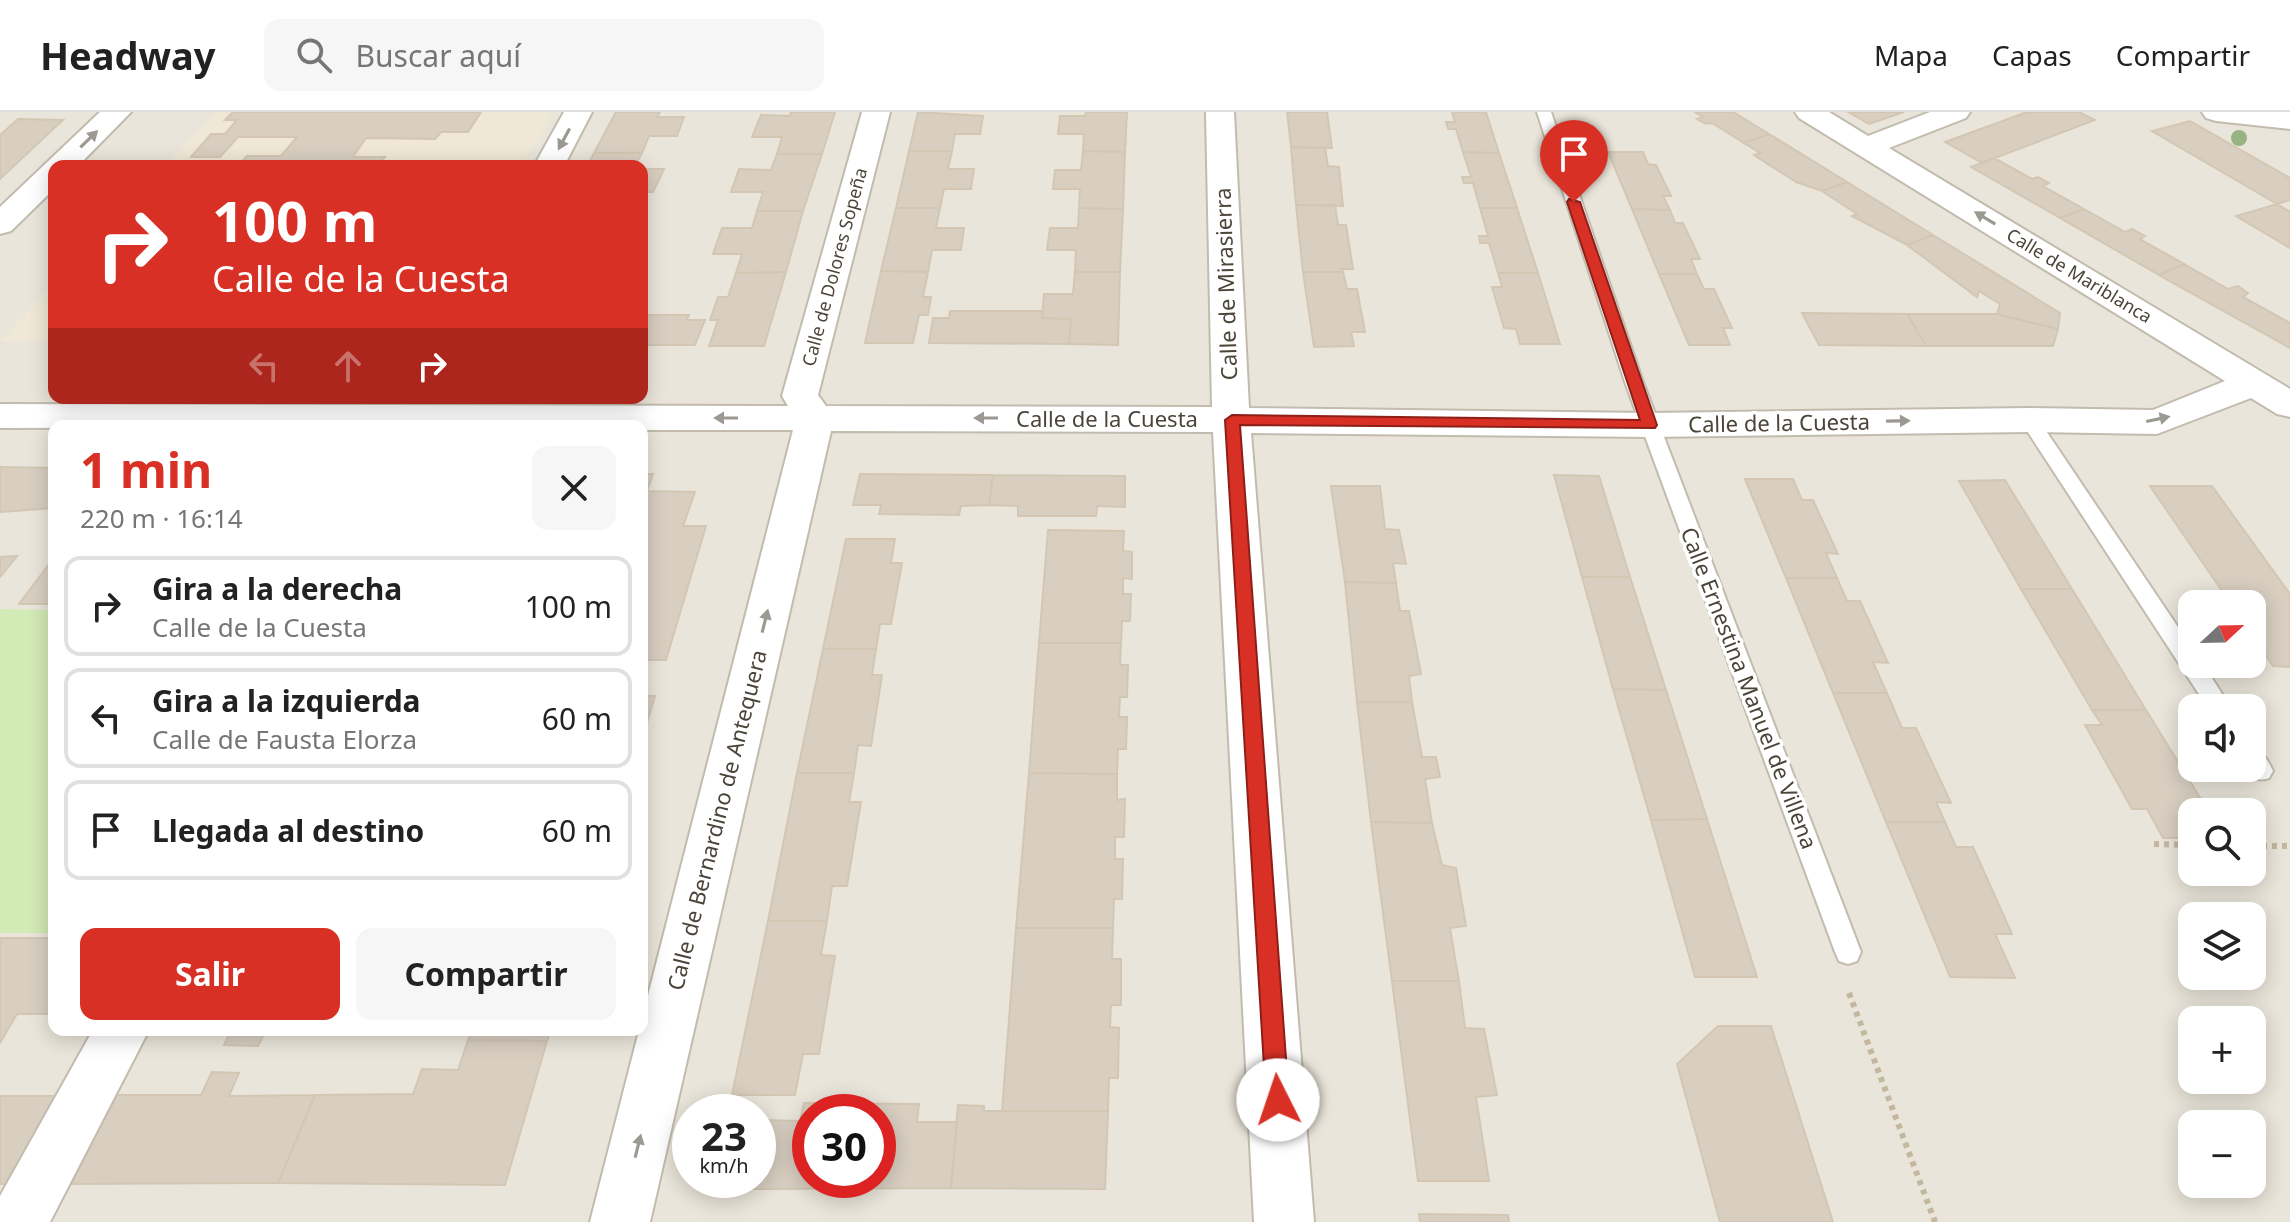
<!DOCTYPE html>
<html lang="es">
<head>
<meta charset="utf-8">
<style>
  :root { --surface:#fff; --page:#f6f6f6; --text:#222; --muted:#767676; --line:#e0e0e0; --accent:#d93025 }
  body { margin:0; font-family:"Noto Sans",sans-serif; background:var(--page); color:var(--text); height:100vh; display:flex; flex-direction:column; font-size:30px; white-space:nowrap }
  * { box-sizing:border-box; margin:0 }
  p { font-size:26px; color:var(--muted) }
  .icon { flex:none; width:44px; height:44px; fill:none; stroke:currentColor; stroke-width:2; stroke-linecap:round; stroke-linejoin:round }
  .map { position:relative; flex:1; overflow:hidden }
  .panel { position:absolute; left:48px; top:308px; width:600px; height:616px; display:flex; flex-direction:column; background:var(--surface); border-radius:16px; box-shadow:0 4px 20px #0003 }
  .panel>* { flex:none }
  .guide { position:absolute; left:48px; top:48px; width:600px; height:244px; border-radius:16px; box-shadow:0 4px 20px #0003; background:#d93025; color:#fff; overflow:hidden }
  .needle { width:52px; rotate:68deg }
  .tools { position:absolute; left:2178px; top:478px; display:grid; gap:16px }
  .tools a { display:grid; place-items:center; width:88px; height:88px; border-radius:16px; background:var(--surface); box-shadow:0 4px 20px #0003; font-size:40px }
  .speed { position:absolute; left:672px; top:982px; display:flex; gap:16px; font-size:40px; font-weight:700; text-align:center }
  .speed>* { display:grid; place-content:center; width:104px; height:104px; border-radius:50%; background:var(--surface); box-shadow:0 4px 20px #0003; line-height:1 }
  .speed small { font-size:20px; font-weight:400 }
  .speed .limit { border:12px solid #d22; background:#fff; color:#111 }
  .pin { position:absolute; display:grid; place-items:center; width:68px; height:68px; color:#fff; margin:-82px -34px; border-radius:50% 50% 50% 0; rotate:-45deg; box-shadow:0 0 8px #0007 }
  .pin .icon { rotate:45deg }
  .me { position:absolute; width:88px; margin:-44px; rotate:356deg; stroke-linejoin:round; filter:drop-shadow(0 0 6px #0008) }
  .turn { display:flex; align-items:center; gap:28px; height:168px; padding:0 32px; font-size:36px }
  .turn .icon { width:104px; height:104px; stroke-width:2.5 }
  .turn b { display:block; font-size:56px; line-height:68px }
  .lanes { display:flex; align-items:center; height:76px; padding:0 32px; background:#0003; justify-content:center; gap:40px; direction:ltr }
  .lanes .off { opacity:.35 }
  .round { display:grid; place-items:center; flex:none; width:84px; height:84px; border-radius:16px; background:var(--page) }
  .summary { display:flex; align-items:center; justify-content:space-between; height:136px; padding:0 32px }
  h1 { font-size:48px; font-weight:700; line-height:60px; color:var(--accent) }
  .button { display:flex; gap:16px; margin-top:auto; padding:16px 32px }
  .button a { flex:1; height:92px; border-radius:16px; background:var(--accent); color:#fff; font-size:32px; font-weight:700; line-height:92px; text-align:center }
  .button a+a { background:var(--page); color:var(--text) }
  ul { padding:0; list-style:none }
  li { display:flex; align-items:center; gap:24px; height:100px; margin:0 16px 12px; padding:0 16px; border:4px solid var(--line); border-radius:16px }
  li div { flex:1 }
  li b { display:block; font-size:30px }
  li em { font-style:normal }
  header { display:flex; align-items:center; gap:48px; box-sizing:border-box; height:112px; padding:0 40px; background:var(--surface); border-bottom:2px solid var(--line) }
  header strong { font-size:38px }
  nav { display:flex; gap:44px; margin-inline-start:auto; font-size:28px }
  .search { width:560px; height:72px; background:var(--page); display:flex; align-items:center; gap:20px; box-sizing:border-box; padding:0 28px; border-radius:16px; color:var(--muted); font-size:30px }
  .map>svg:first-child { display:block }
</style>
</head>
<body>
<header>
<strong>Headway</strong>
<div class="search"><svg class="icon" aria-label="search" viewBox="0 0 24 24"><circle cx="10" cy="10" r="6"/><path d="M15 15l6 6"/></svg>Buscar aquí</div>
<nav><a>Mapa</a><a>Capas</a><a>Compartir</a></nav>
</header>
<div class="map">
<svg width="2290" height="1110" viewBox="0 0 2290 1110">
  <rect width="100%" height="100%" fill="#f6f3ec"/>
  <path fill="#eae5da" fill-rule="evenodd" d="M0 0H2290V1110H0ZM54 54H642V286H54ZM54 314H642V918H54ZM2192 492H2252V552H2192ZM2192 596H2252V656H2192ZM2192 700H2252V760H2192ZM2192 804H2252V864H2192ZM2192 908H2252V968H2192ZM690 1000H758V1068H690ZM810 1000H878V1068H810ZM2192 1012H2252V1072H2192Z"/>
  <path fill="#efe8d6" d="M216 0H553L522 54H165Z
    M54 172V229H0Z"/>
  <path fill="#d2eab5" d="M0 497 54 498V821H0Z"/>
  <path fill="#d8cfc1" stroke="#d3c7b4" stroke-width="2" fill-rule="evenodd" d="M233 0H481L468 20H441L435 27 366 26 353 45H385L378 54H238L247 44H281L297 25H238L220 45H191L211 22H225L237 8H225Z
    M616 0H660L657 5H684L677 24H649L642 41H594Z
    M791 0H835L822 42H777L782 25H752L761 3 790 4Z
    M918 0 983 4 980 22H955L952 39H909Z
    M1086 0H1127L1125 40 1083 39 1084 22H1058L1060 4H1085Z
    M1287 0H1327L1332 36 1291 35Z
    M1452 0H1486L1499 41 1463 40 1456 17H1448L1446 10H1455Z
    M1695 0H1733L1769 22 1744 31 1712 11 1706 12 1697 7 1703 5Z
    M1848 0H1904L1869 12Z
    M2027 0H2079L2095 8 1982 51 1945 30Z
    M18 7 63 8 0 67V23Z
    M2190 9 2290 66V88L2277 92 2152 19Z
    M1769 22 1847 70 1822 79 1796 70 1754 43 1760 41 1744 31Z
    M1291 35 1325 36 1328 54 1339 55 1343 94 1296 93Z
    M909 39H952L948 57H974L971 77H944L940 96H896Z
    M1083 39 1125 40 1123 97 1079 96 1080 77H1053L1055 58H1081Z
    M1463 40 1499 41 1517 96H1480L1473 71H1464L1462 65H1471Z
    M1608 40H1643L1648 52 1656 53 1671 84H1663L1670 98 1632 97Z
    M594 41H642L635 54H587Z
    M777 42H822L803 99H757L763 80H731L739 57 771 58Z
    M1994 46 2032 67 2038 65 2049 71 2043 74 2084 97 2060 106 1971 55Z
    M642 57H664L653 80H642Z
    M1847 70 1933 123 1907 133 1852 104 1857 102 1822 79Z
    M2277 92 2290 100V136L2236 104Z
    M1296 93H1335L1338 113H1346L1353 157H1342L1343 160H1303Z
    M896 96H940L936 116H964L961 138H932L928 160 881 159Z
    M1079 96 1123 97 1120 160H1075L1076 138H1047L1050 116H1078Z
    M1480 96H1517L1538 161H1498L1489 131H1480L1479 124H1488Z
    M1632 97 1670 98 1675 111H1683L1700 147H1691L1697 162H1659Z
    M2084 97 2125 120 2132 117 2145 124 2140 127 2184 152 2159 163 2060 106Z
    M757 99H803L786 160 736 161 742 142H713L722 116H752Z
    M1933 123 2060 201 2058 217 1997 202 2000 192 1979 179 1977 185 1907 133Z
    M2184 152 2228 177 2238 174 2248 181 2243 185 2290 211V236L2159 163Z
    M881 159 928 160 923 185H931L928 203H919L913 231H865Z
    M786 160 764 234H709L718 208H710L718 185H728L736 161Z
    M1075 160H1120L1118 233 1069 232 1071 207 1042 206 1044 182H1073Z
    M1303 160H1343L1347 177H1357L1365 220H1351L1354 234 1314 235Z
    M1498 161H1538L1560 232H1520L1516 217 1504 216 1492 175H1502Z
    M1659 162H1697L1704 177H1714L1732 216H1723L1730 233H1689Z
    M950 199H1043L1042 206 1071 207 1069 232 929 231 933 206H949Z
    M1802 201 1907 202 1926 234 1819 233Z
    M1907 202H1997L2058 217 2053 234H1926Z
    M642 203H689L687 208H705L695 233H642Z
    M0 355 54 356V396L0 400Z
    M642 362H653L647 379 695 380 683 414H706L666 548H642V429L647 416H642Z
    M860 362 993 363 989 393 961 394 959 403 879 402 881 393H853Z
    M993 363 1125 364V395L1097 394 1096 404H1018V394L989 393Z
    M1554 363 1599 364 1630 465H1582Z
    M1745 367H1793L1802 388H1813L1838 442 1826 441 1837 466H1786Z
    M2005 368 2072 477H2021L1959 369Z
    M1331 374H1380L1385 417 1399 418 1406 452 1393 451 1396 471 1345 470Z
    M2150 374H2212L2290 482V555L2273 554 2252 523V492H2231Z
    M1048 418 1124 419 1123 439 1132 440V467L1123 466V482H1131L1130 509H1122L1121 531H1039Z
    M846 427H895L891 451H902L891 512H880L876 537H823Z
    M17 444 0 465V445Z
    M53 447 54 492H19Z
    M1582 465H1630L1666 578 1613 577Z
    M1786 466H1837L1847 489H1860L1888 551 1873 550 1887 581H1833Z
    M1345 470 1396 471 1400 499H1409L1421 562 1409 564 1412 590H1357Z
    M2021 477H2072L2146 598H2092Z
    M1039 531H1121L1120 553H1128L1127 585H1120L1119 605H1127L1126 637H1118L1117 662 1029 661Z
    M823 537H876L872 563H882L871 634 858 633 854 661H797Z
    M1613 577 1666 578 1707 707 1651 708Z
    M1833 581H1887L1902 616H1916L1951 691 1936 690 1945 710H1886Z
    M642 584H655L642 627Z
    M1357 590H1412L1422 645H1436L1440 665 1425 667 1432 711 1371 710Z
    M2092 598H2146L2209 700H2192V726H2163L2147 697H2132L2085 613H2102Z
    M797 661H854L849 690H861L847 774H832L827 809H768Z
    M1029 661 1117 662V688L1125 687 1124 725H1115V747H1123L1122 787H1114L1113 816H1016Z
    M1707 707 1757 865H1695L1651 708Z
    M1371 710 1432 711 1442 753 1456 756 1466 814 1450 816 1459 869H1392Z
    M1886 710H1945L1956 735H1973L2012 822H1995L2015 866 1950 865Z
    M768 809H827L821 843 835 844 819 942H803L795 983H732Z
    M1016 816H1113L1112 847H1121V893H1111L1110 915 1119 916 1118 966H1109L1108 999H1002Z
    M0 826H54V902H17L0 931Z
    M1392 869H1459L1465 916 1484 917 1497 983 1476 985 1489 1069H1418Z
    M1718 914H1771L1833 1110H1720L1677 952Z
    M231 918H266L258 934 224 933Z
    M472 918H551L547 929 468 928Z
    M468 928 547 929 505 1073 278 1071 315 983 413 982 422 957 458 958Z
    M212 960 239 961 229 984 315 983 278 1071 71 1072 116 983H201Z
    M0 984H55L8 1072H0Z
    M804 991 919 992 917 1010H957L951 1076 747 1077 748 1068H758L760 1008 800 1009ZM810 1000H878V1068H810Z
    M958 993 984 994V999H1108L1105 1077 951 1076Z
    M1419 1102 1508 1103 1509 1110H1420Z"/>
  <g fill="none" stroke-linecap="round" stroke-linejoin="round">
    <defs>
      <path id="lane" d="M1537 0H1551L1643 270 1861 840 1857 849 1848 852 1839 849 1835 840 1625 270Z
        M2029 302 2036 304 2192 536V552H2203L2231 596H2208L2020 308Z
        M2252 635C2263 639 2268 649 2273 659L2269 666C2257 670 2253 666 2246 656H2252Z"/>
      <path id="street" d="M100 0H131L78 54H54V77L11 119 0 122V95Z
        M564 0H592L564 54H534Z
        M862 0H890L818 283 826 294 1212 295 1206 0H1234L1249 296 1650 301 2029 296 2153 298 2225 269 1799 6 1795 0H1829L1868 24 1930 0H1970L1966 6 1889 36 2290 277V305L2277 302 2251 286 2157 322 2029 320 1650 325 1251 321 1314 1110H1254L1213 320 831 319 650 1110H590L793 318H642V314L0 316V292L788 294 782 284Z
        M2202 0H2290V17L2216 9 2206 6Z
        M93 918H149L50 1110H0V1084Z"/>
    </defs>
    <use href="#lane" stroke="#c2bbae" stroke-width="4"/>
    <use href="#street" stroke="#c2bbae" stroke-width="4"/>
    <path stroke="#c4b79f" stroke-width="6" stroke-dasharray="5 5" stroke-linecap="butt" d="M2154 732 2192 733
      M2252 734H2290
      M1849 881 1935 1110"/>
    <use href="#lane" fill="#fff" fill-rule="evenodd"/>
    <use href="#street" fill="#fff" fill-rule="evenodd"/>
  </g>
  <circle fill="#97b381" cx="2239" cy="26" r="8"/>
  <defs><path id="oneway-solid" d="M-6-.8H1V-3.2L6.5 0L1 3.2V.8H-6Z" transform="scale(2)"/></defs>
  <g fill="#9c9892">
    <use href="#oneway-solid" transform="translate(89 27) rotate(-44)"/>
    <use href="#oneway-solid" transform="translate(564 27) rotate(118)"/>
    <use href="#oneway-solid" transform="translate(1985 106) rotate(-149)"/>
    <use href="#oneway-solid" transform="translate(726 306) rotate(-180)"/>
    <use href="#oneway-solid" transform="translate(986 306) rotate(-180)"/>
    <use href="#oneway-solid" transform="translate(2158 307) rotate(-12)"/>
    <use href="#oneway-solid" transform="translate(1898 309) rotate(-1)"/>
    <use href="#oneway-solid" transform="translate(765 509) rotate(-76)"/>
    <use href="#oneway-solid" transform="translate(638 1034) rotate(-76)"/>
  </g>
  <path fill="#d93025" stroke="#8d1f18" stroke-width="2" d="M1569 87 1580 90 1657 313 1655 316 1240 313 1289 988 1286 996 1278 1000 1269 996 1266 988 1225 308 1232 303 1640 308 1567 90Z"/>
  <g text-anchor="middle" stroke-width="7" stroke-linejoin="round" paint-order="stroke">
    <g font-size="18" fill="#4b4439" stroke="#fff">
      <text transform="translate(835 155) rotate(-75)" y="6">Calle de Dolores Sopeña</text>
      <text transform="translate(2079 164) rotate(31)" y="6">Calle de Mariblanca</text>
    </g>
    <g font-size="22" fill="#4b4439" stroke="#fff">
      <text transform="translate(1226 172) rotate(-92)" y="8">Calle de Mirasierra</text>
      <text x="1107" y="315">Calle de la Cuesta</text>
      <text transform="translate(1779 311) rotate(-1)" y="8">Calle de la Cuesta</text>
      <text transform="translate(1749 576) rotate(69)" y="8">Calle Ernestina Manuel de Villena</text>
      <text transform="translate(717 708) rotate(-76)" y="8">Calle de Bernardino de Antequera</text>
    </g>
  </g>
</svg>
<div class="tools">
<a><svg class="needle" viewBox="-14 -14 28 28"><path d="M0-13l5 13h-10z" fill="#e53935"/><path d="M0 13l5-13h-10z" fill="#767676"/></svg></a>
<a><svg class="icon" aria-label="sound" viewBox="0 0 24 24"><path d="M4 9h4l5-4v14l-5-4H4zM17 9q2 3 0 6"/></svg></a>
<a><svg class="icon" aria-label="search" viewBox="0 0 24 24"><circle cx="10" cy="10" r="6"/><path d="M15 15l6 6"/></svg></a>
<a><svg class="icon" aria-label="layers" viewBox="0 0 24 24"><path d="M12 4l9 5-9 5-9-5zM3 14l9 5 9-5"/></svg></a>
<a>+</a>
<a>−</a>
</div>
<div class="speed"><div>23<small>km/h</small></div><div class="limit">30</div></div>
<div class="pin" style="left:1574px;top:90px;background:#d93025"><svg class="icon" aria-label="arrive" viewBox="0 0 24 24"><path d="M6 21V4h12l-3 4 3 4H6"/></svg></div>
<svg class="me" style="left:1278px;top:988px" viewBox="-20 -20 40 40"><circle r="19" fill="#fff"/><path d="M0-13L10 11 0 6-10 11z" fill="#d93025"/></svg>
<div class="guide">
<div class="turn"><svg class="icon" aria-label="right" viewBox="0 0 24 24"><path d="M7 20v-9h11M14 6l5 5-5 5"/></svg><div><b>100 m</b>Calle de la Cuesta</div></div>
<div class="lanes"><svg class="icon off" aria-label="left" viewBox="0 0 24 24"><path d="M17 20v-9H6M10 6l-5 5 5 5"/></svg><svg class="icon off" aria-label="ahead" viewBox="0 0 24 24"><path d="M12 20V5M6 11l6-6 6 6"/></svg><svg class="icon" aria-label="right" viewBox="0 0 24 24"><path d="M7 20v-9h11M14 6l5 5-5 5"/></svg></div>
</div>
<section class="panel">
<div class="summary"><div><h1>1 min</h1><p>220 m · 16:14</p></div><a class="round"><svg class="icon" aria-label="close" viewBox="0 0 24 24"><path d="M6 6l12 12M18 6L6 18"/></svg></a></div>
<ul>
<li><svg class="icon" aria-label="right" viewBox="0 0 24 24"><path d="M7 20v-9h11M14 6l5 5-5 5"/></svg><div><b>Gira a la derecha</b><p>Calle de la Cuesta</p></div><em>100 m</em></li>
<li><svg class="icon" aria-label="left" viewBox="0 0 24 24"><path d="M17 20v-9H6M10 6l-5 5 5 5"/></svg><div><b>Gira a la izquierda</b><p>Calle de Fausta Elorza</p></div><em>60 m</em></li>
<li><svg class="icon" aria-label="arrive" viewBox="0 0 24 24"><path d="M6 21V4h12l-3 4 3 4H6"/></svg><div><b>Llegada al destino</b></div><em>60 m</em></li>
</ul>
<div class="button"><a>Salir</a><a>Compartir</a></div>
</section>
</div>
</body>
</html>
